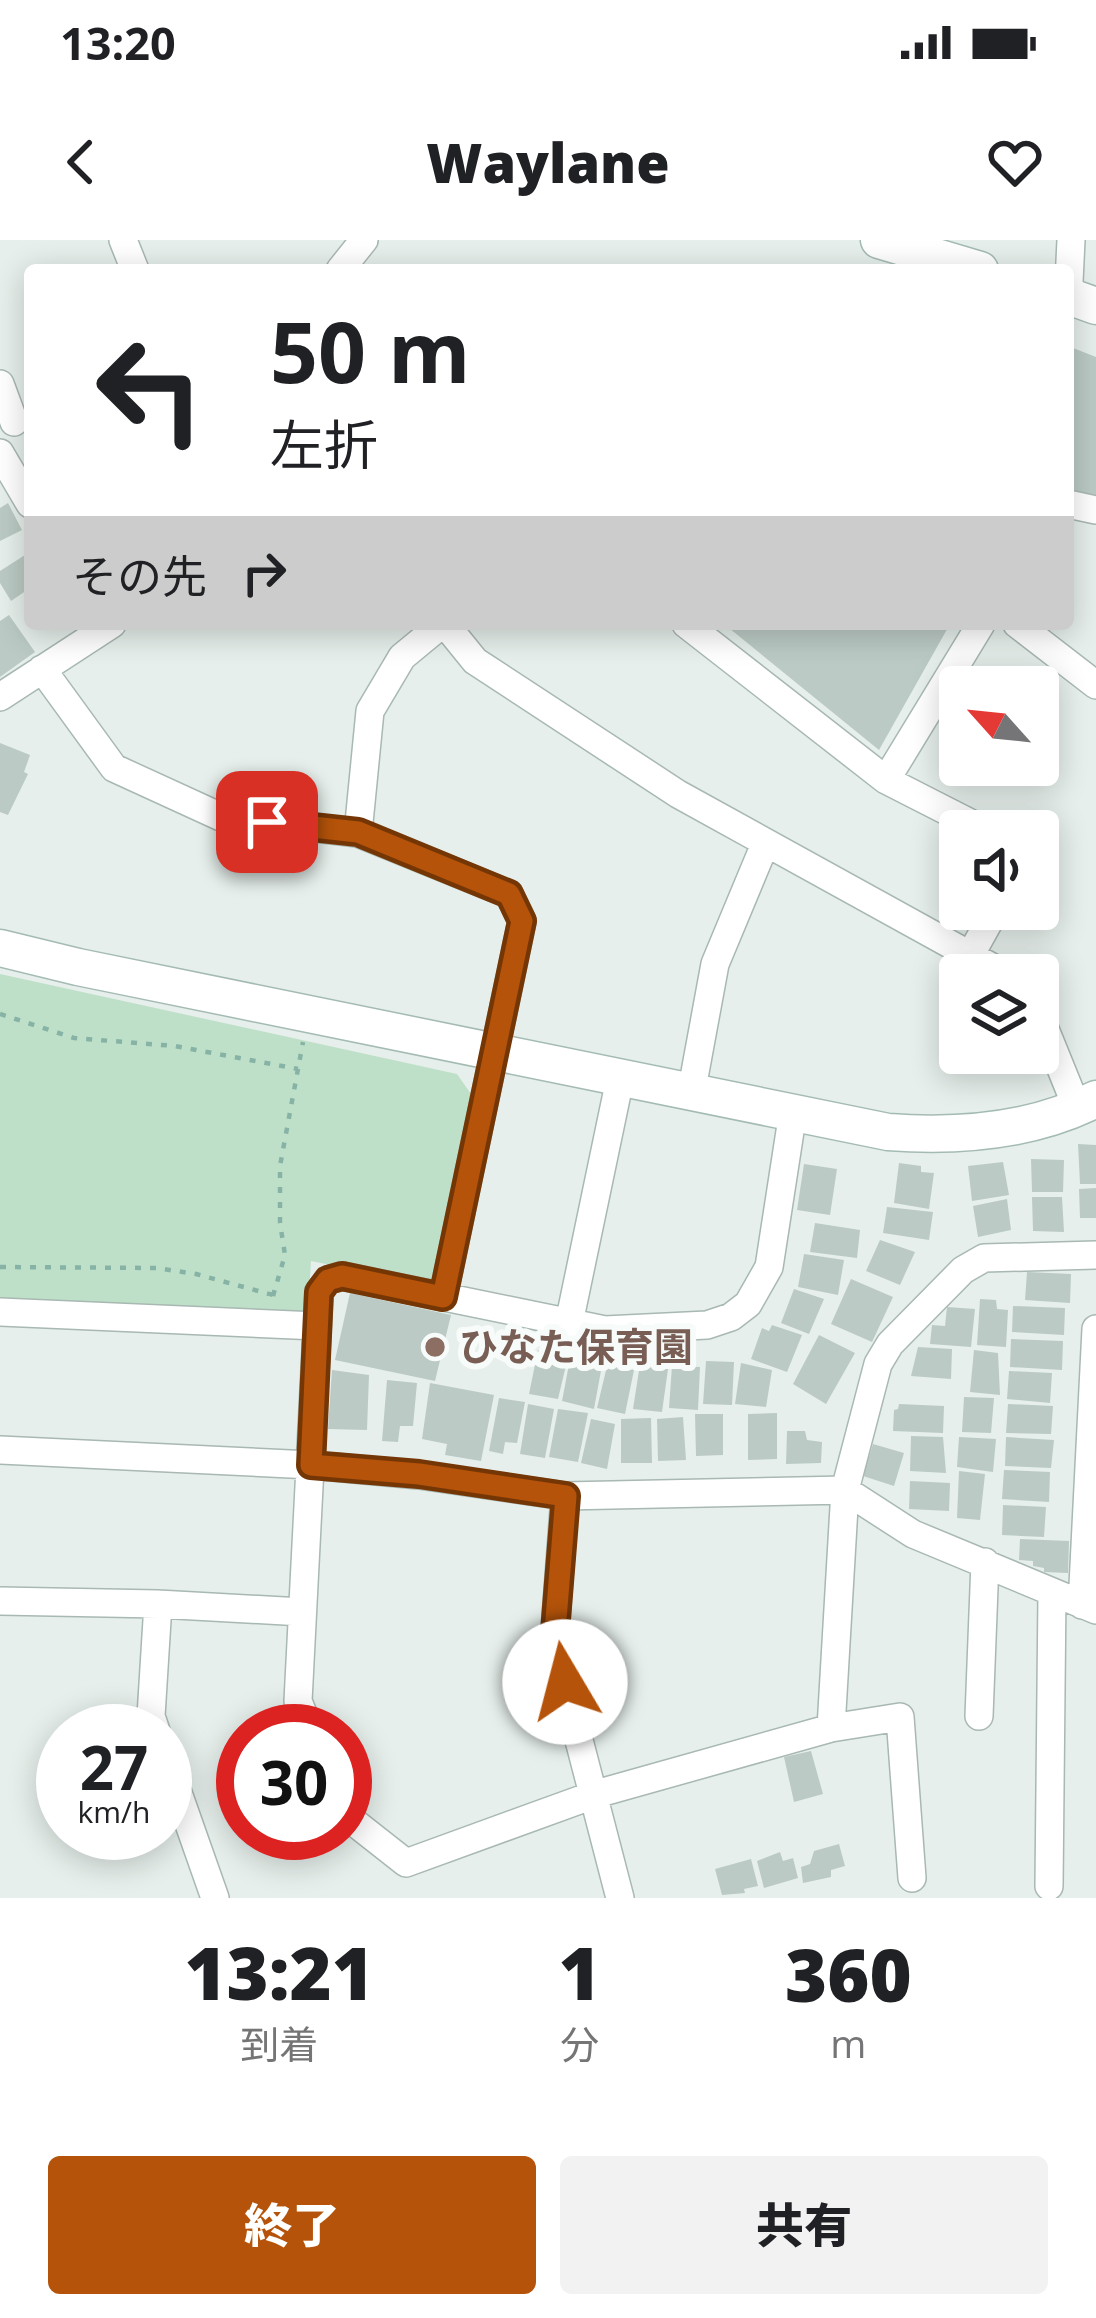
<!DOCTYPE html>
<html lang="ja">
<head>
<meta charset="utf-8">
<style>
  :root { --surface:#fff; --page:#f2f2f2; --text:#202124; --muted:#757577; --accent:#b45309 }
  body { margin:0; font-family:"Open Sans","Noto Sans JP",sans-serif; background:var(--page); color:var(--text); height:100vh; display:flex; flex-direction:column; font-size:45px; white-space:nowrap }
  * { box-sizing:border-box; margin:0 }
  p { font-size:39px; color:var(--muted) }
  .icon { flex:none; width:66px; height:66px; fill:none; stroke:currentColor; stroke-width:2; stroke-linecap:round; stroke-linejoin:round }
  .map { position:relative; height:1658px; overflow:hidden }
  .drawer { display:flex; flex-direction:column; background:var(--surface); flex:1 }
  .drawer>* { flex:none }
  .guide { position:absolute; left:24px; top:24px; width:1050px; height:366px; border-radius:12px; box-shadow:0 6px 30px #0003; background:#fff; color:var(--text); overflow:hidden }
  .needle { width:78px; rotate:297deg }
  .controls { position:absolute; left:939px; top:426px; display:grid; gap:24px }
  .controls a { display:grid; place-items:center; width:120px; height:120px; border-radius:12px; background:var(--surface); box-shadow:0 6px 30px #0003; font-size:60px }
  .speed { position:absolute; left:36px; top:1464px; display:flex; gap:24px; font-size:60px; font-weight:700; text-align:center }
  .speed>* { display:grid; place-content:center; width:156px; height:156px; border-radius:50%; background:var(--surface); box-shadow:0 6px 30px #0003; line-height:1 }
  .speed small { font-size:30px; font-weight:400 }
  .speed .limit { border:18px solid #d22; background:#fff; color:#111 }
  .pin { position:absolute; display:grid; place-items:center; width:102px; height:102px; color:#fff; margin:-51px; border-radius:24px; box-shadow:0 6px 18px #0006 }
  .me { position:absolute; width:132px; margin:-66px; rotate:352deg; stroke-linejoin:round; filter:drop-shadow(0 0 9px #0008) }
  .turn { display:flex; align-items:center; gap:42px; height:252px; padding:0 48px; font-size:54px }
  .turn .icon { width:156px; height:156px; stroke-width:2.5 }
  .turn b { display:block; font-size:84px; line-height:102px }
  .then { display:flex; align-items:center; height:114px; padding:0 48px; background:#0003; gap:24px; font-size:45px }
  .eta { display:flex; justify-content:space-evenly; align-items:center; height:204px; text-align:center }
  .eta b { font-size:72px; font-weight:800; line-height:84px }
  .primary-button { display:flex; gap:24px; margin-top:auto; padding:24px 48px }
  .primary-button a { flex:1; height:138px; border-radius:12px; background:var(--accent); color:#fff; font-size:48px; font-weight:800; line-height:138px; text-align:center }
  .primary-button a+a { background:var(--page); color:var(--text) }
  .status { display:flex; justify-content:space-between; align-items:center; height:84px; padding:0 60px; background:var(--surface); direction:ltr }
  .status svg { height:33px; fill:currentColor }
  header { display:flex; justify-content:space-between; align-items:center; height:156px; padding:0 48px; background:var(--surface); font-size:54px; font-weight:800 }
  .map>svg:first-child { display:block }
</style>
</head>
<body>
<div class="status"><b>13:20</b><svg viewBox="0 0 49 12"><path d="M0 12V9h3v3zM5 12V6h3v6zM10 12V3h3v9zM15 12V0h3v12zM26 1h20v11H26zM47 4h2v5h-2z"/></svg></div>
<header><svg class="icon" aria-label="back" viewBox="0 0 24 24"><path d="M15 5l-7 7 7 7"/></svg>Waylane<svg class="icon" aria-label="heart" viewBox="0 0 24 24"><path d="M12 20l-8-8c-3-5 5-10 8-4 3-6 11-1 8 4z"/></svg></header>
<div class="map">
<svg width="1096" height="1658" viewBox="0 0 1096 1658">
  <rect width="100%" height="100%" fill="#e6efeb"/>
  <path fill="#bfe0c8" d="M0 734 457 834 471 854 435 1038 424 1044 311 1021 308 1068 298 1077 0 1062Z"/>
  <path fill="#bbcac4" d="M1068 106 1096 117V256L1068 250Z
    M8 263 22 290 0 301V268Z
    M25 315 30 323V348L11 361 0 343V331Z
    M9 375 35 412 0 437V381Z
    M724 384H950L879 510Z
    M0 503 30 515 24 532 28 534 8 575 0 572Z
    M1078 904 1096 905V944H1080Z
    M1031 919 1064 920 1063 952H1032Z
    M1003 922 1009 955 972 961 968 926Z
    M899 923 921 926V932L934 933 929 969 894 963Z
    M804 924 837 929 830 975 797 970Z
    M1096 948V978H1080L1079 949Z
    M1032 957H1062L1064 992 1033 991Z
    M1007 959 1011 990 978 997 973 966Z
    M887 967 933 972 929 1000 883 993Z
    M815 983 860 990 857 1018 810 1012Z
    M880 1000 915 1012 900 1045 866 1031Z
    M804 1014 844 1020 838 1055 798 1047Z
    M1027 1032 1071 1034 1070 1063 1025 1060Z
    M851 1039 893 1057 872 1102 831 1084Z
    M794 1049 824 1059 809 1094 781 1083Z
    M350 1053 451 1075 435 1141 335 1120Z
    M980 1059 996 1060 997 1069 1008 1070 1006 1107 977 1105Z
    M1013 1066 1065 1068 1064 1095 1012 1092Z
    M947 1067 975 1069 971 1107 930 1104 932 1085 945 1086Z
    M772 1085 802 1095 787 1132 751 1119 762 1088 769 1091Z
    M819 1095 855 1113 826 1164 793 1144Z
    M1011 1099 1063 1101 1062 1130 1010 1127Z
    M918 1107 952 1109 951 1139 911 1136Z
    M538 1110 568 1117 558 1159 529 1154Z
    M974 1110 998 1113 1000 1155 970 1152Z
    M570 1119 602 1125 594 1169 562 1161Z
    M706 1121 734 1122 732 1165 703 1164Z
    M741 1123 772 1130 766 1167 735 1164Z
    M640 1124 668 1129 662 1172 633 1169Z
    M607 1126 634 1130 625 1174 597 1168Z
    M672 1126 700 1127 698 1170 669 1168Z
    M332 1130 369 1135 367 1190 328 1189Z
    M1009 1131 1052 1133 1050 1163 1007 1159Z
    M387 1140 417 1143 413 1186H400L398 1202 382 1201Z
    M430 1143 494 1155 481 1221 445 1215 447 1204 422 1199Z
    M964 1157 994 1158 991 1193 962 1192Z
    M499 1158 525 1162 517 1203 505 1202 503 1214 489 1211Z
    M528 1164 554 1169 545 1218 520 1214Z
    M899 1164 944 1166 943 1193 893 1191 894 1170 898 1169Z
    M1008 1164 1053 1166 1051 1194 1006 1193Z
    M558 1169 588 1173 578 1222 549 1217Z
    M777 1173V1219L748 1220V1174Z
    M695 1174H723V1215L696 1216Z
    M683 1177 686 1220 658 1221 657 1179Z
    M651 1178 652 1223H621V1179Z
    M591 1179 615 1184 607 1229 581 1223Z
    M787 1191H805L807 1200 822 1202 821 1223 786 1224Z
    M911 1196 943 1197 946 1233 910 1231Z
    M959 1197 996 1199 993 1232 957 1227Z
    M1006 1197 1054 1200 1051 1228 1005 1226Z
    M873 1204 904 1213 894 1246 863 1236Z
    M1004 1230 1050 1232 1049 1262 1002 1259Z
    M959 1231 985 1234 980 1280 957 1278Z
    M910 1241 950 1243 949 1271 909 1269Z
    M1003 1265 1046 1267 1044 1297 1002 1295Z
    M1020 1299 1069 1301 1068 1333 1044 1332V1328L1033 1326V1321L1019 1320Z
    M811 1511 823 1554 794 1562 784 1517Z
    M839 1604 845 1626 831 1630V1637L803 1643 801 1627 810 1624 814 1611Z
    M780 1612 783 1621 793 1618 798 1638 764 1648 757 1621Z
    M751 1619 758 1646 744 1649 745 1653 722 1655 715 1629Z"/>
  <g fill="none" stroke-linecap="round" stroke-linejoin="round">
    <defs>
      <path id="street" d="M123 0 135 30
        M340 30 364 0
        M1068 63 1071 0
        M0 144 14 182
        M0 213 30 264
        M1068 264 1096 270
        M445 384 475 421 678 554 1006 735
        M686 384 886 540 986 591
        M1017 384 1096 445
        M42 429 114 528 221 577 358 593 509 654 522 681 443 1057
        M0 457 112 384
        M886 540 981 384
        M358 593 370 471 402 417 442 384
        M971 714 996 669
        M1038 772 1077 868
        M691 854 715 724 765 604
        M0 1072 317 1086
        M569 1083 620 839
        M0 1210 311 1225 419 1235 565 1256 845 1250 913 1294 1096 1370
        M565 1256 554 1404 620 1658
        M0 1361 158 1364 302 1372
        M1082 1365 1096 1089
        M979 1476 985 1322
        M831 1488 900 1477 912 1638
        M156 1491 151 1476 158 1364
        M310 1491 298 1461 319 1052 328 1040 342 1036 605 1090 707 1085 731 1077 748 1064 769 1027 793 872
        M165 1516 215 1658
        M345 1575 406 1623 596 1554 831 1488 845 1250 878 1124 890 1104 963 1030 984 1018 1096 1015
        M1049 1646 1052 1352"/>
      <path id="secondary" d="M879 0 980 30
        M1068 56 1096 66
        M0 708 78 727 888 892C957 897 1034 891 1096 859"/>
    </defs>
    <use href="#street" stroke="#a8b8b2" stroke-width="30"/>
    <use href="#secondary" stroke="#a4bbb3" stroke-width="39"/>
    <path stroke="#86b3a5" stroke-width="4.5" stroke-dasharray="6 9" stroke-linecap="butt" d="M0 774 74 798 175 806 298 829
      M0 1027 156 1028 196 1034 273 1055
      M273 1056 285 1015 280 983V926L303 802"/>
    <use href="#street" stroke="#fff" stroke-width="27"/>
    <use href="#secondary" stroke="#fff" stroke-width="36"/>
  </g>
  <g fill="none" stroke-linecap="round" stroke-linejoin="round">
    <defs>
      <path id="route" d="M267 582 358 592 509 654 522 681 443 1057 342 1036 328 1040 319 1052 311 1225 419 1234 566 1256 554 1404 565 1442"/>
    </defs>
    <use href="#route" stroke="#753606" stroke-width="30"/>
    <use href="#route" stroke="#b45309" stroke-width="21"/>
  </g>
  <circle fill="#8d6e63" stroke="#f7fbf9" stroke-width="4.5" cx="435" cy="1107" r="12"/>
  <g text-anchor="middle" stroke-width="12" stroke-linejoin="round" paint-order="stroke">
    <g font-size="39" font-weight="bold" fill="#785e54" stroke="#f7fbf9" text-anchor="start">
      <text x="459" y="1121">ひなた保育園</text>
    </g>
  </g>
</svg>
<div class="controls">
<a><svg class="needle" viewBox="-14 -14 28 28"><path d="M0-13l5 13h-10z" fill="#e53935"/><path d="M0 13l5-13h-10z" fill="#757577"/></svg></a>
<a><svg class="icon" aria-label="sound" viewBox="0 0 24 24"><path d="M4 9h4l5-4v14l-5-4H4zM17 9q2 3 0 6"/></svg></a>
<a><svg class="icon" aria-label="layers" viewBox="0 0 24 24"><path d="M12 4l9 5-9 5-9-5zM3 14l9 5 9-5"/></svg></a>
</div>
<div class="speed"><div>27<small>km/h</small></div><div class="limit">30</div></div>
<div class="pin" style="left:267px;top:582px;background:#d93025"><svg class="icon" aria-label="arrive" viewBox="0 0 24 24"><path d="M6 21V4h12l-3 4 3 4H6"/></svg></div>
<svg class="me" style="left:565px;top:1442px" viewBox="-20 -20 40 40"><circle r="19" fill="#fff"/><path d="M0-13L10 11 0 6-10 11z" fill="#b45309"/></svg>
<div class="guide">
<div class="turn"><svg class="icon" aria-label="left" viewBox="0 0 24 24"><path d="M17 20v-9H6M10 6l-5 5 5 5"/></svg><div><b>50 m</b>左折</div></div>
<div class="then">その先<svg class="icon" aria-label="right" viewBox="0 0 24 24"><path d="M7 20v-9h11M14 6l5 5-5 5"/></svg></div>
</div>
</div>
<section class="drawer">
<div class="eta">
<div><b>13:21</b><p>到着</p></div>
<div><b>1</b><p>分</p></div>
<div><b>360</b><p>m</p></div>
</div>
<div class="primary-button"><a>終了</a><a>共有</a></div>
</section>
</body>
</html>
